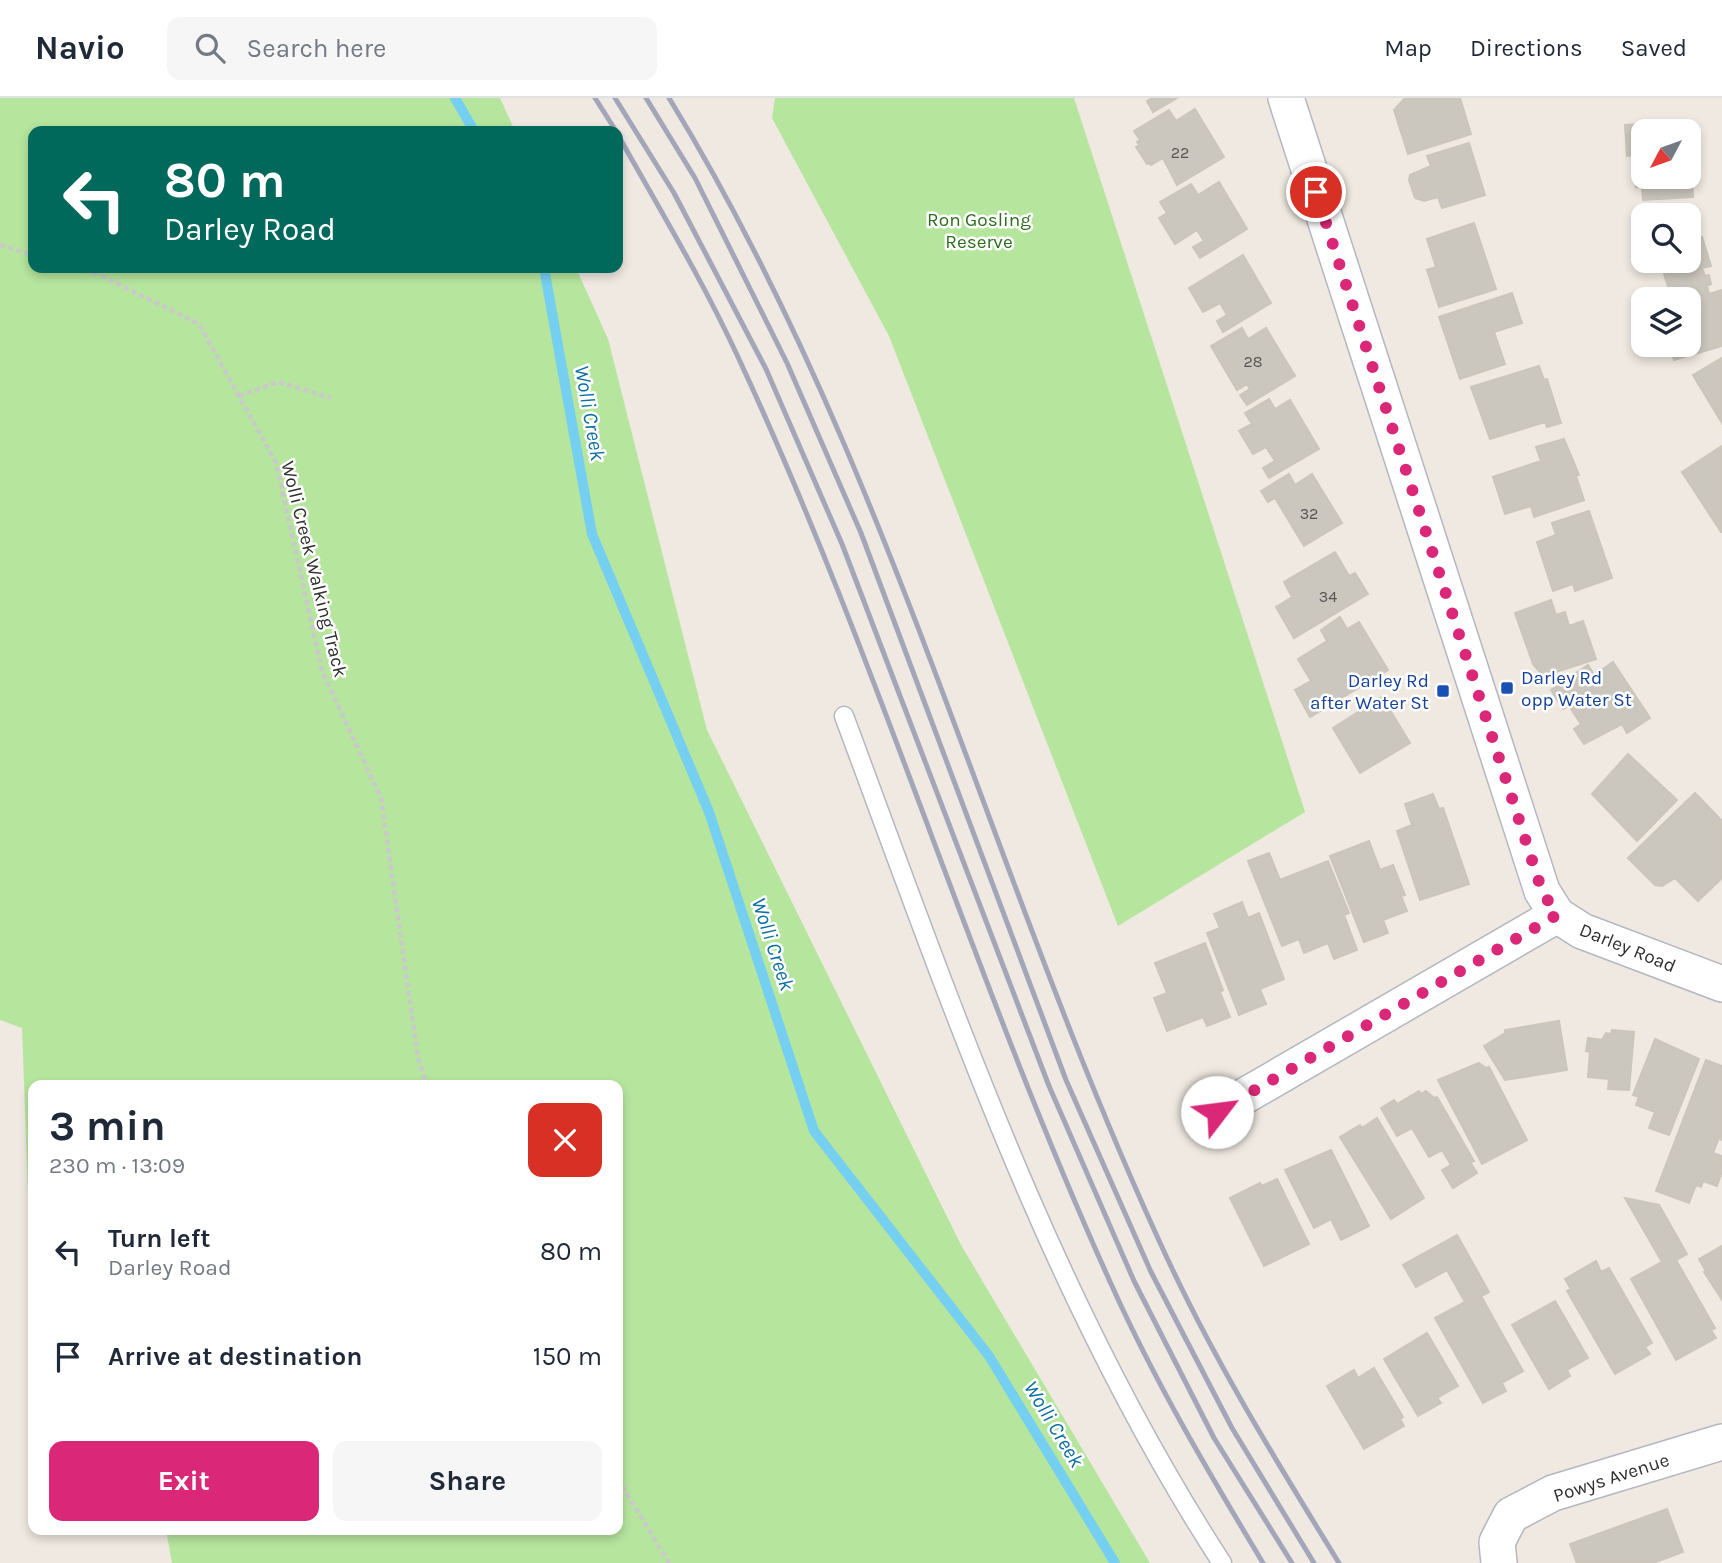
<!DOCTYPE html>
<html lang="en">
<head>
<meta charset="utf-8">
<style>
  :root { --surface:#fff; --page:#f6f6f7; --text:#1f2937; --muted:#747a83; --line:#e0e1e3; --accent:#db2777 }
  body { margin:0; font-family:Karla,sans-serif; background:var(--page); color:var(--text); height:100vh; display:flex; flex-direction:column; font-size:26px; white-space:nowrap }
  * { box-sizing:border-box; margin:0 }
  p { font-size:23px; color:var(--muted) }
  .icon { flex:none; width:38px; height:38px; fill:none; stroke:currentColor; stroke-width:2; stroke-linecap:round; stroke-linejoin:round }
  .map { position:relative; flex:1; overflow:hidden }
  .details { position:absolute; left:28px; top:982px; width:595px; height:455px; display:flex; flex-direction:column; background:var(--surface); border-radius:14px; box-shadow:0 4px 10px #0003 }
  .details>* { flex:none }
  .hud { position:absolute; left:28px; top:28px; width:595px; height:147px; border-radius:14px; box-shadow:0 4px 10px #0003; background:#00695c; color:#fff; overflow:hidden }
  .needle { width:46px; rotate:229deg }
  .buttons { position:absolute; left:1631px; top:21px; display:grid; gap:14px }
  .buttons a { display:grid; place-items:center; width:70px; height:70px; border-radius:14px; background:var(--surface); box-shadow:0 4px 10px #0003; font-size:35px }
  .pin { position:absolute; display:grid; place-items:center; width:60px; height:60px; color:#fff; margin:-30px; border:4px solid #fff; border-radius:50%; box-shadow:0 2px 7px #0007 }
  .me { position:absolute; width:77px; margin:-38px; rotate:60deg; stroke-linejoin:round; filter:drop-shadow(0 0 5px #0008) }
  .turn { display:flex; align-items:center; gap:24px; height:147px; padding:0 21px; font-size:32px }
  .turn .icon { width:91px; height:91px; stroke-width:2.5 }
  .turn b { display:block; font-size:49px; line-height:60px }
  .round { display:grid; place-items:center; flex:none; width:74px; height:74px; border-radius:14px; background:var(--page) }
  .head { display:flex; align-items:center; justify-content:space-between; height:119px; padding:0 21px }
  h1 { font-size:42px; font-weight:700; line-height:52px }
  .action { display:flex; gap:14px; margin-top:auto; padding:14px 21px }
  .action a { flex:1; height:80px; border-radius:14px; background:var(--accent); color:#fff; font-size:28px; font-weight:700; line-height:80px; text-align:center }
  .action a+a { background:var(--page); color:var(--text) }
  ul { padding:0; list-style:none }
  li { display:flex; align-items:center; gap:21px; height:105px; padding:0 21px }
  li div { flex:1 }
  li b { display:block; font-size:26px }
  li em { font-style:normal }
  header { display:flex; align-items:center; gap:42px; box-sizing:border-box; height:98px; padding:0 35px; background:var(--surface); border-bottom:2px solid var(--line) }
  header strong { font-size:33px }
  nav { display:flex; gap:38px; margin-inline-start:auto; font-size:24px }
  .search { width:490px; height:63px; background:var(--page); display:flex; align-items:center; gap:18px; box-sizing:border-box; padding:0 24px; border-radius:14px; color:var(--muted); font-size:26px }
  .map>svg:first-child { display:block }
</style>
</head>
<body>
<header>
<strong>Navio</strong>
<div class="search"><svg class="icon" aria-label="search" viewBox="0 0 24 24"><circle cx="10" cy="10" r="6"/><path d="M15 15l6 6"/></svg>Search here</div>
<nav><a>Map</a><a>Directions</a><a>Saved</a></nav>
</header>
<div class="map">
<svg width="1722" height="1465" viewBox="0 0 1722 1465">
  <rect width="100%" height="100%" fill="#efe9e1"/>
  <path fill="#b6e59e" d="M0 0H500L515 33H33V170H576L608 241 707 632 961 1147 1150 1465H172L166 1432H618V987H33V1231L22 930 0 922Z
    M775 0H1074L1305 714 1118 828 889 238 772 20Z"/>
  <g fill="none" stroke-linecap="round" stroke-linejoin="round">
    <path stroke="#75cff0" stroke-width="10" d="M455 0 474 33
      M544 170 592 436 709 714 814 1033 989 1258 1115 1465"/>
  </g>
  <path fill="#cbc7bf" stroke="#cbc5ba" stroke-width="2" d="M1152 0H1177L1153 14 1147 3Z
    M1405 0H1460L1471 36 1408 56 1394 12Z
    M1195 11 1224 59 1177 87 1163 60 1151 67 1149 65 1147 66 1136 49 1140 47 1137 44 1140 42 1134 33 1169 12 1176 23Z
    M1677 24V33H1643V79H1689L1690 41 1693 99 1643 102 1642 89H1636L1635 79 1642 78 1641 57 1627 58 1625 27Z
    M1469 45 1485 97 1442 110 1438 99 1424 103 1415 100 1409 82 1410 77 1431 68 1427 58Z
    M1219 84 1247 131 1200 160 1193 149 1204 143 1197 132 1175 146 1159 120 1167 115 1160 104 1191 86 1198 97Z
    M1474 125 1496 191 1439 209 1427 172 1436 169 1427 141Z
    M1692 126 1696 140 1702 139 1711 168 1702 170 1705 178 1709 177 1711 186 1707 188 1709 196 1722 192V248L1674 262 1669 247H1689V201H1672L1660 163H1689V127Z
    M1243 157 1271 205 1223 234 1217 223 1227 217 1220 205 1203 214 1189 190Z
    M1512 195 1522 225 1494 234 1505 266 1460 281 1439 219Z
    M1242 230 1248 241 1266 230 1295 278 1247 307 1240 297 1250 291 1247 286 1237 292 1211 248Z
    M1722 260V325L1693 277Z
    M1539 268 1544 282 1547 281 1561 325 1547 329 1545 324 1490 341 1471 289Z
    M1269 301 1275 311 1290 302 1319 351 1269 380 1263 370 1275 363 1266 349 1253 356 1239 333 1252 326 1245 315Z
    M1564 341 1579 377 1576 378 1584 402 1534 419 1531 408 1505 416 1493 379 1541 363 1536 349Z
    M1722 348V434H1721L1682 374Z
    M1289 376 1295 387 1312 376 1342 425 1304 448 1275 400 1268 404 1261 393Z
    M1589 413 1612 480 1575 493 1573 486 1553 493 1537 444 1556 437 1552 425Z
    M1335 454 1349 478 1355 475 1368 496 1294 540 1276 509 1292 499 1284 484Z
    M1551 502 1556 517 1565 514 1569 528 1583 523 1596 561 1543 578 1533 566 1515 515Z
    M1340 519 1347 531 1359 524 1388 572 1310 619 1295 592 1311 583 1298 561 1327 543 1321 532Z
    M1613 564 1650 620 1627 635 1622 626 1584 646 1574 631 1581 626 1569 608 1563 611 1551 592 1588 567 1594 577Z
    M1382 599 1410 645 1360 675 1333 630Z
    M1628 656 1677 702 1637 743 1592 696Z
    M1695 695 1722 723V780L1698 803 1675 780 1662 788 1655 787 1628 760Z
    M1433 696 1439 711 1443 710 1469 786 1420 802 1397 733 1412 727 1405 706Z
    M1369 743 1380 772 1393 767 1405 797 1401 798 1407 813 1383 822 1388 835 1364 844 1330 758Z
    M1269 755 1280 782 1328 763 1349 815 1344 817 1357 852 1334 861 1328 845 1304 855 1299 841 1282 848 1248 763Z
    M1242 804 1248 820 1259 815 1284 881 1260 891 1266 906 1239 917 1207 835 1220 830 1214 816Z
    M1205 845 1223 892 1220 894 1230 919 1207 928 1203 919 1167 933 1154 900 1167 895 1155 865Z
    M1559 923 1567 972 1505 982 1484 948 1505 935V932Z
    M1612 932 1634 934 1629 992 1608 991 1609 981 1588 979 1590 954 1586 953 1588 940 1602 942 1606 935 1611 936Z
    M1655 941 1699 961 1669 1037 1649 1030 1655 1014 1636 1007 1639 999 1633 997Z
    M1706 962 1722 968V1042L1719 1040 1713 1055 1722 1058V1073L1717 1088 1703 1083 1701 1089 1696 1087 1689 1105 1656 1093Z
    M1479 965 1486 970 1489 969 1527 1042 1482 1066 1438 982Z
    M1419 993 1421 996 1426 993 1434 1000 1437 999 1474 1063 1470 1064 1477 1075 1453 1090 1442 1072 1451 1067 1442 1052 1429 1059 1412 1030 1397 1038 1381 1010 1394 1002 1397 1006Z
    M1377 1020 1424 1100 1391 1121 1340 1039 1360 1027 1362 1030Z
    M1331 1052 1369 1128 1341 1142 1331 1121 1314 1130 1285 1072Z
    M1277 1081 1309 1146 1264 1168 1230 1100 1260 1085 1262 1088Z
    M1625 1100 1659 1107 1687 1156 1676 1162 1715 1230 1711 1232 1716 1240 1676 1262 1631 1181 1662 1164Z
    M1457 1137 1489 1194 1481 1198 1523 1273 1502 1285 1506 1293 1483 1305 1435 1220 1465 1204 1447 1172 1416 1189 1403 1167Z
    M1722 1148V1202L1704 1174 1706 1173 1699 1161Z
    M1596 1163 1601 1174 1609 1170 1652 1245 1645 1249 1650 1256 1615 1276 1567 1193 1571 1191 1565 1181Z
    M1555 1203 1588 1260 1567 1272 1570 1278 1549 1291 1512 1227Z
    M1427 1235 1458 1288 1437 1300 1441 1305 1418 1318 1384 1261Z
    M1374 1270 1403 1319 1400 1321 1404 1328 1364 1351 1327 1288 1354 1272 1358 1280Z
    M1667 1411 1683 1454 1653 1465H1577L1570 1446Z"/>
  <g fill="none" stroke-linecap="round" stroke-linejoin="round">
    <defs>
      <path id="lane" d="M844 618C952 908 1052 1204 1222 1465"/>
      <path id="street" d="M1286 0 1542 793 1557 817 1582 833 1722 886
        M1217 1014 1557 817
        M1499 1465 1497 1444 1511 1417 1553 1395 1722 1344"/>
    </defs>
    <use href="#lane" stroke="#b4b7c1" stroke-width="21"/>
    <use href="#street" stroke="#b4b7c1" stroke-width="38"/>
    <path stroke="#c9c9c9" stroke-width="4.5" stroke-dasharray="5 3.5" stroke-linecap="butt" d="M0 147 33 157
      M77 170 98 176 199 226 276 365 322 573 381 700 418 960 427 987
      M239 298 278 284 331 300
      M618 1381 669 1465"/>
    <use href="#lane" stroke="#fff" stroke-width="18"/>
    <use href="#street" stroke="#fff" stroke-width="35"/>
    <path stroke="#a3a6b8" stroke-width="5" d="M595 0 616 33
      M615 0 674 95 766 271 842 446 1049 988 1134 1183 1214 1340 1292 1465
      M646 0 695 80 787 265 861 435 1066 982 1151 1174 1232 1330 1314 1465
      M669 0C890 361 990 780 1168 1162 1217 1267 1278 1366 1339 1465
      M618 37C659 110 703 183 738 259 879 562 974 884 1112 1188 1155 1284 1209 1375 1263 1465"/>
  </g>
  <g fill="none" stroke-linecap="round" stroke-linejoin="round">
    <path stroke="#db2777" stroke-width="12" stroke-dasharray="0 21.6" d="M1217 1014 1557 817 1542 793 1316 94"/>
  </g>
  <g fill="#1a4fb4" stroke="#fff" stroke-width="2.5">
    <rect x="1500" y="583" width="14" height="14" rx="3.5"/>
    <rect x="1436" y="586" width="14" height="14" rx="3.5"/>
  </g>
  <g text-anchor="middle" stroke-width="5" stroke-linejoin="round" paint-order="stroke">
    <g font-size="16" fill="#555452">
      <text x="1180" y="60">22</text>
      <text x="1253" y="269">28</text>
      <text x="1309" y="421">32</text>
      <text x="1328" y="504">34</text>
    </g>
    <g font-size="19" fill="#2c6e1b" stroke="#fff">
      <text x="979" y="128">Ron Gosling<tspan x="979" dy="22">Reserve</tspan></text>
    </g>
    <g font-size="19" fill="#2e2e2e" stroke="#fff">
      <text transform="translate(315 471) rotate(76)" y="7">Wolli Creek Walking Track</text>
      <text transform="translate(1628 849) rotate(22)" y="7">Darley Road</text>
      <text transform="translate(1611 1379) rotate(-18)" y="7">Powys Avenue</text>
    </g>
    <g font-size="19" fill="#164399" stroke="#fff" text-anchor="start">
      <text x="1521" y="586">Darley Rd<tspan x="1521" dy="22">opp Water St</tspan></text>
      <text x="1429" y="589" text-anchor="end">Darley Rd<tspan x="1429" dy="22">after Water St</tspan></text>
    </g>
    <g font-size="21" font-style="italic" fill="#0d6fa3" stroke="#fff">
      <text transform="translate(590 315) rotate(80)" y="7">Wolli Creek</text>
      <text transform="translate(773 846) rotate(72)" y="7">Wolli Creek</text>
      <text transform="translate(1054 1326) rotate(59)" y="7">Wolli Creek</text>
    </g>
  </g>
</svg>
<div class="buttons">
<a><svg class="needle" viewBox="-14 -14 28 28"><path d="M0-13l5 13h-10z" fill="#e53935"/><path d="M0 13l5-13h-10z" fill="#747a83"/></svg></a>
<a><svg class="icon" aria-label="search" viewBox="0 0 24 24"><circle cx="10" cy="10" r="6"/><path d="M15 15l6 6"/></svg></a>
<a><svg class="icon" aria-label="layers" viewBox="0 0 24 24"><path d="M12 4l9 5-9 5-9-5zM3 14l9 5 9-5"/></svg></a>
</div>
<div class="pin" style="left:1316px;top:94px;background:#d93025"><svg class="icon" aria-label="arrive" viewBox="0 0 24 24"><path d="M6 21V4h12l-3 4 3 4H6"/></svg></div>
<svg class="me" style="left:1217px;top:1014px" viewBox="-20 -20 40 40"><circle r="19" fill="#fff"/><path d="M0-13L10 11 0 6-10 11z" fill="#db2777"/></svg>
<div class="hud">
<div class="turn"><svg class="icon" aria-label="left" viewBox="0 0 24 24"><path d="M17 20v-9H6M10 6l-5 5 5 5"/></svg><div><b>80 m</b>Darley Road</div></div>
</div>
<section class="details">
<div class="head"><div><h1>3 min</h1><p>230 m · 13:09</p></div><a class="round" style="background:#d93025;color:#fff"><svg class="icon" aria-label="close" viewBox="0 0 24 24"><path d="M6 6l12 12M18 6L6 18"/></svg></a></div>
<ul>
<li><svg class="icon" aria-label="left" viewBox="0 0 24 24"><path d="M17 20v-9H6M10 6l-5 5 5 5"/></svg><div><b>Turn left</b><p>Darley Road</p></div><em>80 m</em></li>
<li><svg class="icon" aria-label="arrive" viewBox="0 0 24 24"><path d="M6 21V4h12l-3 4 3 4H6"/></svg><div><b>Arrive at destination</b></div><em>150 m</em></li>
</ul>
<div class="action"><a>Exit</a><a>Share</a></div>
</section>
</div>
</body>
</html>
